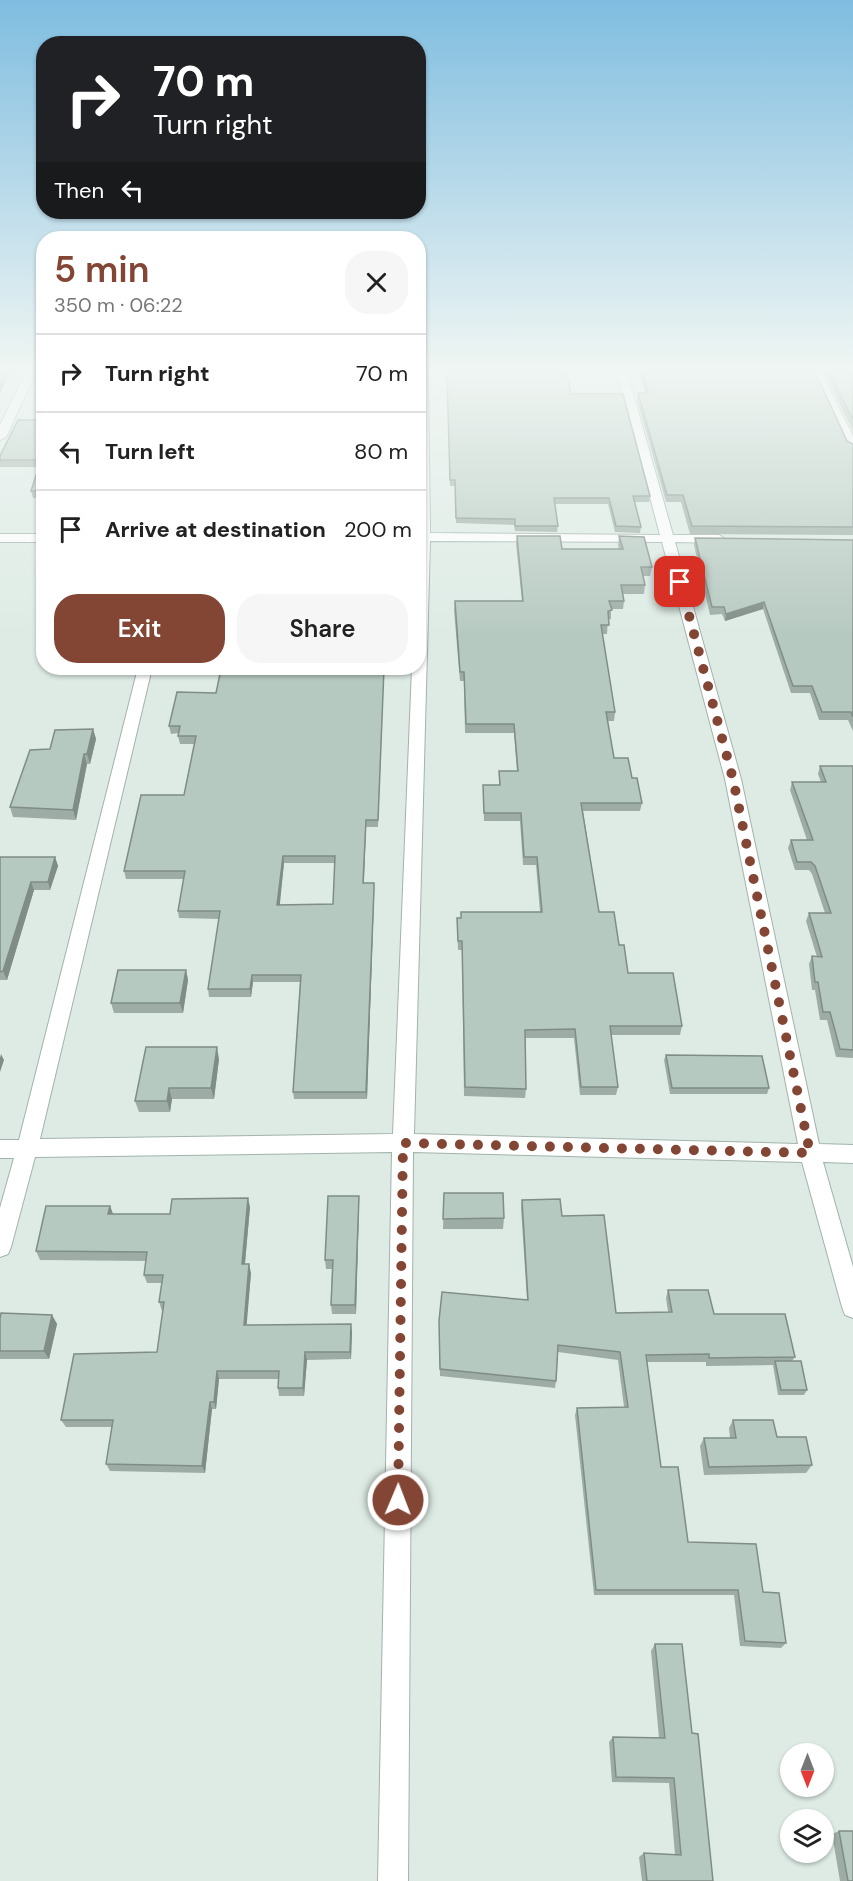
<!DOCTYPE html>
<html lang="en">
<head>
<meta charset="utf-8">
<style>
  :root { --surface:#fff; --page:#f6f6f6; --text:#222; --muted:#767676; --line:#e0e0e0; --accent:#844634 }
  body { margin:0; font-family:"DM Sans",sans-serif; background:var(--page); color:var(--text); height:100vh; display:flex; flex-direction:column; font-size:22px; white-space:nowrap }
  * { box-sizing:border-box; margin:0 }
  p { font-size:20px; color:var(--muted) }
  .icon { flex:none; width:33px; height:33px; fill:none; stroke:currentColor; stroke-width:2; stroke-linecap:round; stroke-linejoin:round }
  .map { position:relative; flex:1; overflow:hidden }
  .details { position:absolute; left:36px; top:231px; width:390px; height:444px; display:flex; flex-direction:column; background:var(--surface); border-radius:24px; box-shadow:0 2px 4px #0004 }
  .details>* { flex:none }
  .guide { position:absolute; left:36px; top:36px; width:390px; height:183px; border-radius:24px; box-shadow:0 2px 4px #0004; background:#202124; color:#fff; overflow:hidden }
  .needle { width:39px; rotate:180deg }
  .tools { position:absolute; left:780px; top:1743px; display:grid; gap:12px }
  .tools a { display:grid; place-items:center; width:54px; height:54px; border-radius:50%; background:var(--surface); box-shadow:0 2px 4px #0004; font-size:30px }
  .pin { position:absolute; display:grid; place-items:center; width:51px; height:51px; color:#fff; margin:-26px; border-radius:12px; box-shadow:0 3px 9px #0006 }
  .me { position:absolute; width:66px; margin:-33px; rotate:1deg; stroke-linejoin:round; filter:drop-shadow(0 0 4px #0008) }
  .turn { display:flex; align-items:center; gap:21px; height:126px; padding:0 18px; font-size:27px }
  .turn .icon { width:78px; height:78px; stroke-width:2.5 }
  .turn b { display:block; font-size:42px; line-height:51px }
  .then { display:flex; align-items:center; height:57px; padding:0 18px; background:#0003; gap:12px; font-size:22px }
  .round { display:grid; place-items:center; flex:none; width:63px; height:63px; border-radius:24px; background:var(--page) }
  .headline { display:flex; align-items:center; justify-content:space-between; height:102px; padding:0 18px }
  h1 { font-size:36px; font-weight:600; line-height:45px; color:var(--accent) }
  .button { display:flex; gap:12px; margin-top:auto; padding:12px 18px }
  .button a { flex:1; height:69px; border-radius:24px; background:var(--accent); color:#fff; font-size:24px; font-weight:600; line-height:69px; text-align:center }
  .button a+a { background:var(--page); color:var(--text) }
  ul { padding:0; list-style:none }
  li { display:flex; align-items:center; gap:18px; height:78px; padding:0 18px; border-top:2px solid var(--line) }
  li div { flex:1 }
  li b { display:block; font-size:22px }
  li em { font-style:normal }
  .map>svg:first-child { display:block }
</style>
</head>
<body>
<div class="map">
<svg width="853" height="1881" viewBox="0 0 853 1881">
  <rect width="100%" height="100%" fill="#deebe5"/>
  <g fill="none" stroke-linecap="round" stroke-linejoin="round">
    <defs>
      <path id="minor" d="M26 372H36L6 437 0 440V425Z
        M418 372H428L430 533 660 535 617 372H627L673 535H719L725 539 719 543 675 542 741 779 819 1144 853 1145V1163L823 1162 853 1267V1318L845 1315 842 1307 802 1162 413 1152 408 1881H378L392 1152 35 1157 11 1247 8 1254 0 1257V1208L14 1158H0V1140H19L138 668H152L40 1139 393 1134 412 668H418ZM430 541 662 542 725 779 798 1144 414 1134Z
        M811 372H821L853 436V450L847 447Z
        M0 534H44V542H0Z"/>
    </defs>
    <use href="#minor" stroke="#a1b3ac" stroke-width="2"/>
    <use href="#minor" fill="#fff" fill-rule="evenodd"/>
  </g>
  <path fill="#9dada5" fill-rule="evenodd" d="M447 372 571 394 650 496 649 502H635L641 527 640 533 615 532 608 504H555L558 526 557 532 515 531 514 525 456 523 455 486H450Z
    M639 372H815L847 441 853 444V535L690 534 681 502H666L637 400 638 393H645Z
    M824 372H853V431Z
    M44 416V498H33L31 491 39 467H0V456L42 420Z
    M517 536 562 549H619L618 545 619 536 652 567 650 576H643L645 585 644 594H623L624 601 623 609H611V619H608L607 634H602L615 712 614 721H607L614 758 632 778 642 803 640 811H583L599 912 619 945 628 973 682 1026 680 1035H611L618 1087 616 1095H580L574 1038H525L526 1089 525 1098 464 1096 462 950H458L457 926 540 912 536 865H523L520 821H484L483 785H499V771H517L514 733H465L464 681H460L454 610 455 601H522L516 544Z
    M695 538 853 540V731L848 720H819L810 693H791L763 609 725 621 722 614 710 615 694 545Z
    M248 668H384L378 827H366L364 883H374V897L367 1099H294L293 1092 300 982H253L251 997H209L208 989 219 919 179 918 178 911 184 879H126L124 871 184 795 194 744H180L178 736 179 733 171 734 169 726 216 693 248 669ZM284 863H335L333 904 279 905Z
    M93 729 96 739 90 764H87L76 820 13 817 10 807 50 749Z
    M820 766H853V1058L836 1057 827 1020H820L815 990H812L809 964 812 956 817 957 806 921 809 913H825L812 874 809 870H795L788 848 791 840H807L790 790 792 782H821L818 774Z
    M0 857H55L58 866 50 890H34L7 980H0Z
    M186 970 188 980 183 1013H114L111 1003Z
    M666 1055 769 1088 767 1094H670L664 1060Z
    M219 1059 214 1099H172L170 1112H139L135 1101Z
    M444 1193 504 1218 503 1229H443Z
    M359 1196V1205L356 1314H332L331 1305 332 1269H326L325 1260Z
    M522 1200 562 1216 616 1313 668 1312 666 1298 668 1290 795 1357 792 1361 807 1390 804 1395H778L773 1365 706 1366V1362H647L661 1467 688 1542 763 1592 786 1643 781 1648 740 1646 734 1595H594L575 1415 577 1408 624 1407 618 1360 558 1352 556 1381 555 1388 440 1376 439 1321 527 1300 521 1208Z
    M110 1206 113 1214H170L250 1207 245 1264 251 1273 246 1325 352 1332 351 1359 307 1360 304 1396H279L278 1388V1379H219L216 1409H212L205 1473 110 1471 106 1464 112 1427H66L61 1420 157 1352 163 1310 162 1311 159 1302 162 1283H147L144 1275 146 1261 40 1260 36 1251Z
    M52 1315 57 1324 49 1359H0V1318Z
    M733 1420 777 1437 812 1465 806 1473 704 1475 700 1446 704 1438H730L729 1428Z
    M655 1644 692 1733 713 1881H642L639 1857 644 1853 675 1855 669 1783 612 1782 609 1742 613 1737 659 1738 651 1651Z
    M839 1831 853 1881H840L832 1834Z"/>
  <path fill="#7f8d86" d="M6 372H11L0 393V383Z
    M764 602 763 609 725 621 726 614Z
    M93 729 96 739 90 764 87 754Z
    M84 754 87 764 76 820 73 810Z
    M366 820V827L363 891V883Z
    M283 856 284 863 279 913 277 905Z
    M55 857 58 866 50 890 48 882Z
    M31 882 34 890 7 980 3 971Z
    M374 889V897L367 1099 366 1092Z
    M186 970 188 980 183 1013 180 1003Z
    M252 975 253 982 251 997 250 989Z
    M217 1047 219 1059 214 1099 211 1088Z
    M1 1054 4 1060 0 1072V1058Z
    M169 1088 172 1099 170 1112 167 1101Z
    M359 1196V1205L356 1314 355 1305Z
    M248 1198 250 1207 244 1273 242 1264Z
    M110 1206 113 1214H108Z
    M249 1264 251 1273 246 1333 244 1325Z
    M52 1315 57 1324 49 1359 44 1351Z
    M351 1324 352 1332 351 1359 350 1352Z
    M305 1352 307 1360 304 1396 303 1388Z
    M217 1371 219 1379 216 1409 214 1402Z
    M210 1402 212 1409 205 1473 202 1466Z"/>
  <path fill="#b6c9c0" stroke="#7f8d86" stroke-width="1.5" fill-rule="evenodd" d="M0 372H6L0 383Z
    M447 372H567L571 394H623L650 496H633L641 527 616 526 609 498H554L558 526H515V519L456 518 455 480H450Z
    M642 372H815L847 441 853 444V527L692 526 683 495H667L638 393H648Z
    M829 372H853V420Z
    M44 416V491H31L41 460H0V456L18 420H42Z
    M517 536H560L562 549H623L619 536 644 537 652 567H641L645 585H621L624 601H609L612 610 608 611 609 625H601L615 712H606L614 758H628L632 778H637L642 803H581L599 912H614L619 945H624L628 973H673L682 1026H610L618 1087H581L575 1029 525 1030 526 1089 465 1087 462 941H458L457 918H461V912H542L537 857H524L521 813H484L483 785H500L499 771H518L514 724H466L464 672H460L455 601H523Z
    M695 538 853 540V717L851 712H822L812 686H793L764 602 726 614 724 607H712Z
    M248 668H384L378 820H366L363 883H374V889L366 1092H293L301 975H252L250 989H208L220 911H178L185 871H124L141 795H184L196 736H178L180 726H169L177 692 216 693 221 669H248ZM283 856H335L333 904 277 905Z
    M93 729 87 754H84L73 810 10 807 30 750 50 749 55 730Z
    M820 766H853V1050L840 1049 830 1012H823L818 982H815L812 956 822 957 809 913H831L815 866 811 862H797L791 840H813L792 782H826Z
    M0 857H55L48 882H31L3 971 0 972Z
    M118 970H186L180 1003H111Z
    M146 1047H217L211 1088H169L167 1101H135Z
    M666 1055 762 1056 769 1088H672Z
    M444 1193H503L504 1218 443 1219Z
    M328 1196H359L355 1305H331L333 1260H325Z
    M248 1198 242 1264H249L244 1325 351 1324 350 1352H305L303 1388H278L279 1371H217L214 1402H210L202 1466 106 1464 113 1420H61L74 1354 157 1352 164 1302H159L163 1275H144L147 1252 36 1251 46 1206H110L108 1214H170L172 1199Z
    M560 1199 562 1216 604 1215 616 1313 672 1312 668 1290H708L714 1314H785L795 1357 709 1358V1354L646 1355 661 1467H678L688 1542 756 1544 763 1592 779 1593 786 1643 745 1641 738 1590H596L577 1408 628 1407 620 1352 558 1345 556 1381 440 1369 439 1321 442 1292 528 1300 522 1200Z
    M1 1313 52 1315 44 1351H0V1318Z
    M775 1361H801L807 1390H781Z
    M733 1420H773L777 1437H806L812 1465 709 1467 704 1438H736Z
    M655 1644H682L692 1733 698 1734 713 1881H647L644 1853 681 1855 674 1778 616 1777 613 1737 665 1738Z
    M839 1831H853V1881H848Z"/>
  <linearGradient id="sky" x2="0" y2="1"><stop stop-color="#7fbde0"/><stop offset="0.58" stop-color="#f0f6f3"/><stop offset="1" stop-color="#f0f6f3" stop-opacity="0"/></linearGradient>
  <rect width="853" height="636" fill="url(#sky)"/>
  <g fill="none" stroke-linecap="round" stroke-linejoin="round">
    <path stroke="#844634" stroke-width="10" stroke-dasharray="0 18" d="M398 1500 403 1143 810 1153 733 779 680 582"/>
  </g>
</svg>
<div class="tools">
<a><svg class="needle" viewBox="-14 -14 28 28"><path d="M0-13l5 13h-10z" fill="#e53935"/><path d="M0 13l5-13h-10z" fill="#767676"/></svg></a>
<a><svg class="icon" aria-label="layers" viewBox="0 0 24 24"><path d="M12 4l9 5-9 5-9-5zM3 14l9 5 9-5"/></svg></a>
</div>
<div class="pin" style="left:680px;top:582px;background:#d93025"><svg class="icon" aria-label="arrive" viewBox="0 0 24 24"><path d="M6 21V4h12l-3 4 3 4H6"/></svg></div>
<svg class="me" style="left:398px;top:1500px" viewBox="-20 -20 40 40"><circle r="17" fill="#844634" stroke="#fff" stroke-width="3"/><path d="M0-11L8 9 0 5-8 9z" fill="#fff"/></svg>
<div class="guide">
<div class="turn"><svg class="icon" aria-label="right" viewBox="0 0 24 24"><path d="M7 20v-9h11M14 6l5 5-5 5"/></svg><div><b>70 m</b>Turn right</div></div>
<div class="then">Then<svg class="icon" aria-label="left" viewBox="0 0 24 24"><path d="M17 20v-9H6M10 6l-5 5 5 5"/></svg></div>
</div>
<section class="details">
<div class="headline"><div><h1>5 min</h1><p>350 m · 06:22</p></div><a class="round"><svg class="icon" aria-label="close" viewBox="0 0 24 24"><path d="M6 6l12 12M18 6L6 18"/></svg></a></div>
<ul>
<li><svg class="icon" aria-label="right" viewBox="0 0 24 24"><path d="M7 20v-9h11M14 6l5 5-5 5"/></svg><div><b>Turn right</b></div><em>70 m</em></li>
<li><svg class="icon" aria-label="left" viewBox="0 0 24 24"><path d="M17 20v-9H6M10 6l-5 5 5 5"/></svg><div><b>Turn left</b></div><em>80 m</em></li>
<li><svg class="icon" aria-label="arrive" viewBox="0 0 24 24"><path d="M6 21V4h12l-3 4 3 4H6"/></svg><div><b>Arrive at destination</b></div><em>200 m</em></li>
</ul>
<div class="button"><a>Exit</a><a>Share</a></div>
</section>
</div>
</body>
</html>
